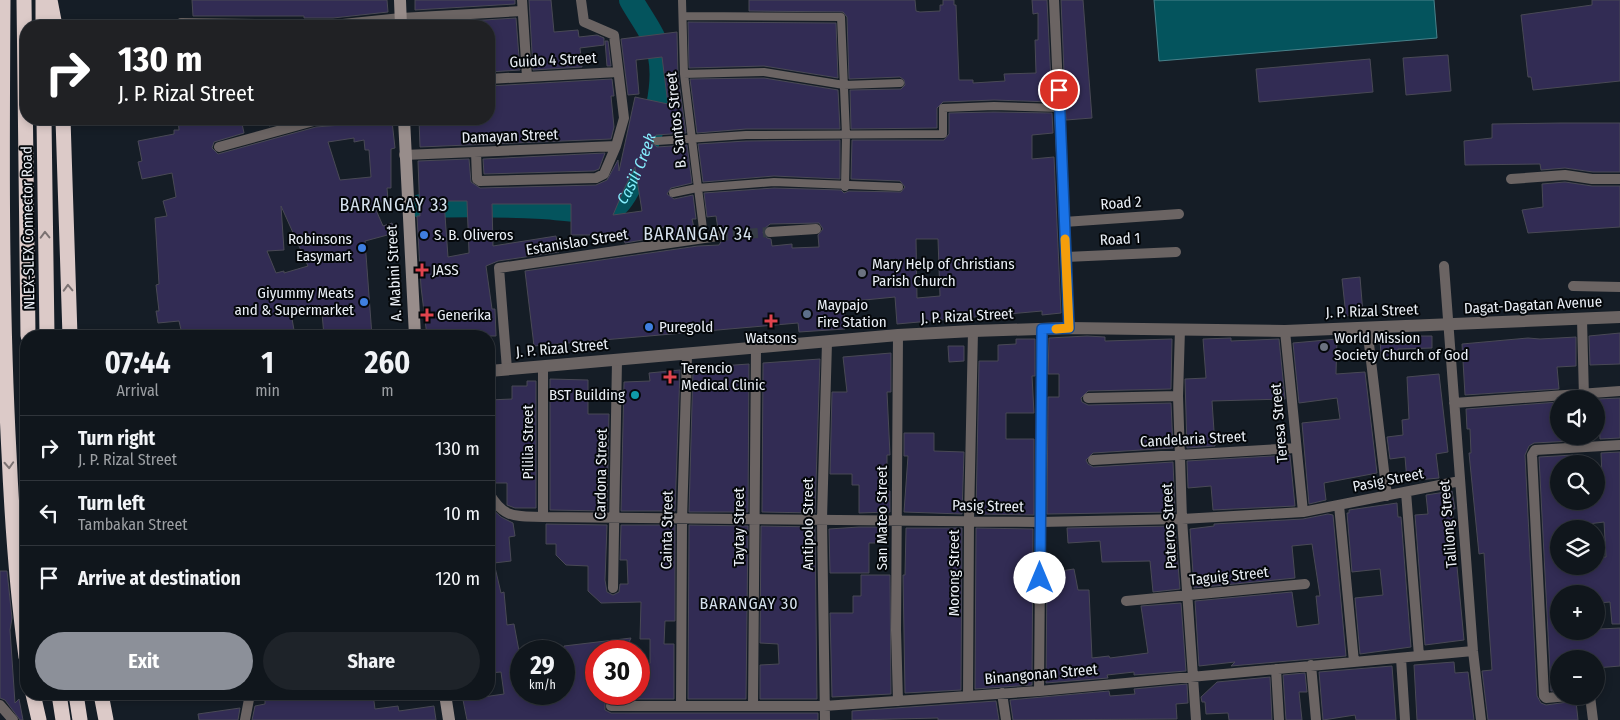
<!DOCTYPE html>
<html lang="en">
<head>
<meta charset="utf-8">
<style>
  :root { --surface:#10161c; --page:#1e2329; --text:#f1f3f6; --muted:#9c9fa3; --line:#30353b; --accent:#8c9099 }
  body { margin:0; font-family:"Fira Sans Condensed",sans-serif; background:var(--page); color:var(--text); height:100vh; display:flex; flex-direction:column; font-size:19px; white-space:nowrap }
  * { box-sizing:border-box; margin:0 }
  p { font-size:16px; color:var(--muted) }
  .icon { flex:none; width:28px; height:28px; fill:none; stroke:currentColor; stroke-width:2; stroke-linecap:round; stroke-linejoin:round }
  .map { position:relative; flex:1; overflow:hidden }
  .panel { position:absolute; left:20px; top:330px; width:475px; height:370px; display:flex; flex-direction:column; background:var(--surface); border-radius:20px; box-shadow:0 2px 8px #0003,0 0 0 1px var(--line) }
  .panel>* { flex:none }
  .top-card { position:absolute; left:20px; top:20px; width:475px; height:105px; border-radius:20px; box-shadow:0 2px 8px #0003,0 0 0 1px var(--line); background:#202124; color:#fff; overflow:hidden }
  .fabs { position:absolute; left:1550px; top:390px; display:grid; gap:10px }
  .fabs a { display:grid; place-items:center; width:55px; height:55px; border-radius:50%; background:var(--surface); box-shadow:0 2px 8px #0003,0 0 0 1px var(--line); font-size:25px }
  .speed { position:absolute; left:510px; top:640px; display:flex; gap:10px; font-size:25px; font-weight:700; text-align:center }
  .speed>* { display:grid; place-content:center; width:65px; height:65px; border-radius:50%; background:var(--surface); box-shadow:0 2px 8px #0003,0 0 0 1px var(--line); line-height:1 }
  .speed small { font-size:12px; font-weight:400 }
  .speed .limit { border:8px solid #d22; background:#fff; color:#111 }
  .pin { position:absolute; display:grid; place-items:center; width:42px; height:42px; color:#fff; margin:-21px; border:2px solid #fff; border-radius:50%; box-shadow:0 1px 5px #0007 }
  .me { position:absolute; width:55px; margin:-28px; rotate:0deg; stroke-linejoin:round; filter:drop-shadow(0 0 4px #0008) }
  .turn { display:flex; align-items:center; gap:18px; height:105px; padding:0 15px; font-size:22px }
  .turn .icon { width:65px; height:65px; stroke-width:2.5 }
  .turn b { display:block; font-size:35px; line-height:42px }
  .eta { display:flex; justify-content:space-evenly; align-items:center; height:85px; text-align:center }
  .eta b { font-size:30px; font-weight:700; line-height:35px }
  .button { display:flex; gap:10px; margin-top:auto; padding:10px 15px }
  .button a { flex:1; height:58px; border-radius:30px; background:var(--accent); color:#fff; font-size:20px; font-weight:700; line-height:58px; text-align:center }
  .button a+a { background:var(--page); color:var(--text) }
  ul { padding:0; list-style:none }
  li { display:flex; align-items:center; gap:15px; height:65px; padding:0 15px; border-top:1px solid var(--line) }
  li div { flex:1 }
  li b { display:block; font-size:19px }
  li em { font-style:normal }
  .map>svg:first-child { display:block }
</style>
</head>
<body>
<div class="map">
<svg width="1620" height="720" viewBox="0 0 1620 720">
  <rect width="100%" height="100%" fill="#151d26"/>
  <path fill="#04545d" stroke="#49828b" d="M1154 0H1434L1437 38 1159 61Z"/>
  <g fill="none" stroke-linecap="round" stroke-linejoin="round">
    <path stroke="#04545d" stroke-width="24" id="s1" d="M421 206C461 205 501 205 542 207 564 208 588 214 610 209 629 206 654 125 658 106 661 91 663 72 660 57 656 36 641 18 631 0"/>
  </g>
  <path fill="#322c54" stroke="#494955" fill-rule="evenodd" d="M192 0H387L388 12 333 18H304V16H193Z
    M415 0H515V4L415 10Z
    M529 0H551L554 32 578 30 579 37 597 35 604 38V45L580 48 582 67 533 70Z
    M749 0H915L916 11 920 12 940 11V5H943V0H954V5H956L959 80H973V83L1005 81 1004 74 1036 73 1035 40H1038V13L1033 14 1032 0H1047L1052 102 994 100 943 102 937 108V128L851 129 850 90 901 89 905 85 904 80 900 77 849 79 847 17 843 12 749 11Z
    M1061 0H1083L1092 118 1066 120Z
    M1592 0H1620V81L1533 90 1531 77H1528L1521 15 1592 5Z
    M516 18 520 70 489 72V26H437V23Z
    M688 22 836 23 838 78 764 66 689 68Z
    M677 32 678 75 686 133 656 135 651 142 657 147 687 145 692 183 671 188 667 194 674 199 693 195 696 219H692L695 232 670 236 668 226 646 231 648 239 625 243 623 235H571V204H492L493 246 556 236 559 252 498 261 486 266 492 309H495L496 336H427L421 287 417 216H420L418 161 469 159 471 182 480 188 596 185 607 180 618 160 619 171 635 97 668 104 662 57 636 60 639 94 628 95 621 39ZM635 167 642 211 613 215 624 189ZM444 201H467L469 253 448 257Z
    M605 41H608L611 66H607Z
    M1448 55 1451 91 1406 95 1403 58Z
    M1370 59 1373 92 1259 102 1256 69Z
    M764 78 838 90 840 129H746L697 133 690 79Z
    M612 79 614 96H611L614 127 611 139 420 147 419 119H490L489 86Z
    M994 112 1052 113 1053 133 1032 135V159L1054 157 1061 313 1042 315V311L897 324 895 297 844 302 845 329 799 332 798 323 534 346 525 271 698 246 719 245 725 235 718 229 716 216 707 217 704 193 774 188 841 190 844 193 849 191 901 192 905 187 900 181 851 179 852 140H944L949 134V113ZM819 223 823 229 818 235 819 247 792 248V244L772 246 771 239 767 238 763 233 764 229 770 224ZM916 239H938L940 296 917 298Z
    M178 119H241L244 133 214 142 212 148 218 154 316 127 392 121 395 148 391 149V188H387L388 201 373 203 383 226 392 223 395 233 365 241 372 336H324L322 313H291L294 330 281 332V336H202V333L189 335 188 333 182 334 179 321 158 323 156 311H159L156 285 159 284 155 218 167 216 163 201 176 197 172 173 142 179 138 162 142 161 138 141 174 134V130H179ZM354 138V142L364 140 365 150H369L371 177 340 180 328 142ZM281 206 308 266 284 273V271L276 273 267 251 284 250Z
    M268 119H296L269 126Z
    M1561 123H1620V172H1593L1565 168 1541 170 1540 164 1465 165 1464 141 1492 138V124Z
    M840 140V179L774 176 703 182 698 144 746 141Z
    M605 153 599 169 594 171 484 174 483 159Z
    M1565 182 1592 186H1620V227L1528 233 1522 210 1543 207 1542 184Z
    M1360 277 1363 314 1346 316 1342 279Z
    M1620 333V364L1590 365 1589 336Z
    M1087 336 1105 337V341L1172 339 1171 389 1088 391 1081 398 1082 402 1088 405 1171 403 1173 448 1093 453 1086 460 1088 464 1093 467 1173 462 1175 512 1047 514 1048 397H1059V374H1048L1049 338Z
    M1397 336H1432V348L1398 349V357L1381 358 1380 337Z
    M1576 337V366L1557 367 1559 389 1465 395 1462 344 1528 338 1540 339Z
    M1231 338V341L1279 339 1285 399 1212 401 1215 446 1187 448 1185 379 1206 378 1203 339Z
    M1016 339H1035V376H1032L1034 413H1006V439H1034V515L976 514 979 361H998V345L1016 344Z
    M1337 339 1336 374 1365 372 1377 473 1324 483 1326 500 1309 504 1302 423 1340 419 1337 398 1299 403 1293 343Z
    M948 346H964V361L949 362Z
    M891 353V392H887L890 455H887V491H890V512L859 513V485H852V474H830L832 392H847L843 357Z
    M820 359 815 513 762 512 763 363Z
    M749 364 748 512H689L693 369H720V366Z
    M680 370 675 511H621L624 382 650 381 649 373Z
    M1439 374 1448 452 1436 454 1439 478 1407 481 1405 457 1390 459 1387 437 1403 435 1402 420 1409 419 1407 377Z
    M550 379 588 380V414H609L607 511 550 510Z
    M527 381H536V508H515L507 505V483H492L489 476V400L512 399V386H527Z
    M1620 398V438L1600 439 1598 399Z
    M1559 402V436H1571L1572 441 1534 443 1529 446 1525 455 1537 696 1541 703 1546 705 1576 701 1578 720H1488L1482 671 1492 670 1488 614 1484 553 1479 554 1469 453H1471L1470 429H1467L1466 409Z
    M904 433H934V451L964 452 962 514 904 512 908 456H904Z
    M1620 452V624H1612L1610 602 1598 603 1596 594H1559V631L1620 628V666L1596 668V659H1559V690L1551 691 1539 457 1573 455 1574 464H1559V501H1596V476H1602L1601 453ZM1604 522 1606 557H1596V566H1559V529H1581L1580 525Z
    M1290 455 1295 506 1213 510 1211 486 1188 488 1187 461Z
    M1452 491 1455 509H1453V525L1464 640 1425 645 1415 515 1428 514 1426 495Z
    M1397 503 1398 517H1401L1411 647 1360 654 1355 598 1383 595 1380 569 1352 572 1347 513H1349V510Z
    M489 506 501 517 513 523 515 536 509 537 511 561 494 563 501 593 504 592 507 625 514 624 519 651H521V694H564V646L631 638 625 651H596V694H639V666H648L650 663V639H640L641 602 601 603 588 591V566L566 565 556 555V544H546V524L607 525 605 580 607 592 613 595 619 592 620 584H628L627 560H620L621 525H675V621H665L664 644H674V699H611L605 703V710L611 713H818V720H467L463 700 504 694 501 672 489 673Z
    M1328 514 1333 515 1346 656 1231 666 1235 662 1199 666 1195 601 1292 592 1297 627 1319 624 1316 596H1320L1312 544 1292 546 1295 578 1194 588 1190 529 1214 526V524L1303 519Z
    M689 525 748 526 746 699H688Z
    M761 526 815 527 817 699H760V665L779 664 778 644 760 643Z
    M1175 526 1180 589 1153 592 1150 561 1102 562 1100 541 1068 543 1067 528Z
    M859 527H880L881 543H869V573H830L829 529Z
    M906 528H962L961 690 905 693 903 575H905Z
    M976 528 1033 529 1032 685 975 689Z
    M1074 569 1078 590H1089L1092 658 1109 656 1110 658 1148 653 1141 606 1181 603 1186 671 1134 675V672L1107 675 1108 678 1046 683 1047 573Z
    M0 571H7L12 618 10 630 15 703 19 699 23 720H20L5 700 0 698Z
    M861 575H890L891 694 832 697 830 613H853V596H861Z
    M1454 662 1455 673 1468 672 1474 720H1417L1414 665Z
    M1392 666 1396 720H1356L1355 715 1323 720 1319 672Z
    M1305 673 1307 692H1299L1302 720H1286L1283 675Z
    M1270 677 1272 720H1229L1228 713 1206 714 1205 702H1202L1201 697 1217 682Z
    M1187 684 1188 703 1176 704 1177 719 1013 720 1010 700 1109 691 1110 696 1135 694 1134 689Z
    M265 694H373L375 709 398 706 399 711 434 706 436 720H252L255 706 265 704Z
    M996 701 999 720H938V718L852 720V711Z
    M240 708 238 720H199L198 714Z"/>
  <g fill="none" stroke-linecap="round" stroke-linejoin="round">
    <path stroke="#353c45" stroke-width="10" stroke-dasharray="10 5" stroke-linecap="butt" d="M718 236 770 232"/>
    <path stroke="#6b6463" stroke-width="8" d="M682 0 684 74 704 237
      M683 16 841 17 846 135 845 187
      M684 74 764 72 844 85 900 83
      M657 141 746 135 943 134V108L994 106 1060 108
      M673 193 697 188 774 182 899 187"/>
    <path stroke="#6b6463" stroke-width="10" d="M522 0 527 77
      M1054 0 1069 328
      M181 23 333 25 401 18 522 11
      M489 79 618 72
      M219 147 321 119
      M476 152 477 179 480 181 596 178 604 174 616 146 624 118 614 35 584 22 581 0
      M404 155 616 146
      M1511 179 1565 175 1592 179H1620
      M1064 222 1179 214
      M770 232 816 229
      M1066 257 1176 252
      M1444 266 1473 651 1481 720
      M1573 286 1620 287
      M1582 319 1584 398
      M1367 327 1387 496
      M1180 329 1178 396 1182 519 1196 720
      M1285 331 1303 512
      M898 335 896 630 898 701
      M507 369 499 268 718 236
      M1088 398 1178 396
      M1454 403 1620 391
      M1093 460 1296 448
      M1406 492 1419 656
      M489 493C504 519 515 516 543 517L1040 522 1182 519 1303 512 1460 481
      M1339 505 1354 662
      M543 517V366
      M613 588 617 360
      M1126 601 1305 584
      M1401 658 1405 720
      M1311 665 1316 720
      M1276 669 1279 720
      M1039 691 1042 329
      M1002 693 1006 720
      M968 696 969 520 973 331
      M1569 696 1546 698 1544 696 1532 455 1535 450 1620 445
      M1590 696 1593 720
      M0 705 13 720
      M611 706H824L1039 691 1473 651
      M681 706 682 520 687 355
      M753 706 756 348
      M245 720 250 694
      M825 720 822 519 827 342"/>
    <path stroke="#6b6463" stroke-width="12" d="M489 371 898 335 973 331 1069 328 1285 331 1620 317"/>
    <path stroke="#988d8b" stroke-width="12" d="M400 0 401 26
      M404 119 415 336
      M445 694 449 720"/>
    <path stroke="#dccac8" stroke-width="15" d="M3 0C2 151 1 302 9 453 12 521 17 590 26 657
      M24 0 28 336
      M43 0V26
      M50 0 55 26
      M44 119 47 336
      M63 119 70 336
      M33 694 39 720
      M59 694 63 720
      M76 694 80 720
      M101 694 106 720"/>
  </g>
  <defs><path id="oneway-chevron" d="M-2-3.5L2.5 0L-2 3.5" fill="none" stroke-width="1.6" stroke-linecap="round" stroke-linejoin="round" transform="scale(1.25)"/></defs>
  <g stroke="#7b7272">
    <use href="#oneway-chevron" transform="translate(45 235) rotate(-91)"/>
    <use href="#oneway-chevron" transform="translate(68 288) rotate(-92)"/>
    <use href="#oneway-chevron" transform="translate(9 465) rotate(87)"/>
  </g>
  <g fill="none" stroke-linecap="round" stroke-linejoin="round">
    <defs>
      <path id="route" d="M1040 578 1042 329 1069 328 1059 90"/>
    </defs>
    <use href="#route" stroke="#114b97" stroke-width="12"/>
    <use href="#route" stroke="#1a73e8" stroke-width="9"/>
    <path stroke="#f59e0b" stroke-width="9" d="M1056 329 1069 328 1065 239"/>
  </g>
  <g fill="#3f7fe0" stroke="#04070a" stroke-width="2">
    <circle cx="424" cy="235" r="5"/>
    <circle cx="362" cy="248" r="5"/>
    <circle cx="364" cy="302" r="5"/>
    <circle cx="649" cy="327" r="5"/>
  </g>
  <g fill="#e0444e" stroke="#04070a" stroke-width="2">
    <path d="M419.5 262.5h5v5h5v5h-5v5h-5v-5h-5v-5h5z"/>
    <path d="M424.5 307.5h5v5h5v5h-5v5h-5v-5h-5v-5h5z"/>
    <path d="M768.5 313.5h5v5h5v5h-5v5h-5v-5h-5v-5h5z"/>
    <path d="M667.5 369.5h5v5h5v5h-5v5h-5v-5h-5v-5h5z"/>
  </g>
  <g fill="#6b7280" stroke="#04070a" stroke-width="2">
    <circle cx="862" cy="273" r="5"/>
    <circle cx="1324" cy="347" r="5"/>
  </g>
  <circle fill="#5c6f8a" stroke="#04070a" stroke-width="2" cx="807" cy="314" r="5"/>
  <circle fill="#0f9aa8" stroke="#04070a" stroke-width="2" cx="635" cy="395" r="5"/>
  <g text-anchor="middle" stroke-width="4" stroke-linejoin="round" paint-order="stroke">
    <g font-size="15" fill="#eaeff6" stroke="#04070a">
      <text transform="translate(553 60) rotate(-3)" y="5">Guido 4 Street</text>
      <text transform="translate(676 120) rotate(-96)" y="5">B. Santos Street</text>
      <text transform="translate(510 136) rotate(-2)" y="5">Damayan Street</text>
      <text transform="translate(1121 203) rotate(-4)" y="5">Road 2</text>
      <text transform="translate(28 228) rotate(-91)" y="5">NLEX-SLEX Connector Road</text>
      <text transform="translate(1120 239) rotate(-3)" y="5">Road 1</text>
      <text transform="translate(577 242) rotate(-9)" y="5">Estanislao Street</text>
      <text transform="translate(394 273) rotate(-93)" y="5">A. Mabini Street</text>
      <text transform="translate(1533 305) rotate(-3)" y="5">Dagat-Dagatan Avenue</text>
      <text transform="translate(1372 311) rotate(-2)" y="5">J. P. Rizal Street</text>
      <text transform="translate(967 316) rotate(-3)" y="5">J. P. Rizal Street</text>
      <text transform="translate(562 348) rotate(-5)" y="5">J. P. Rizal Street</text>
      <text transform="translate(1279 423) rotate(-95)" y="5">Teresa Street</text>
      <text transform="translate(1193 439) rotate(-3)" y="5">Candelaria Street</text>
      <text transform="translate(528 442) rotate(-90)" y="5">Pililia Street</text>
      <text transform="translate(601 474) rotate(-89)" y="5">Cardona Street</text>
      <text transform="translate(1388 480) rotate(-11)" y="5">Pasig Street</text>
      <text transform="translate(988 506) rotate(1)" y="5">Pasig Street</text>
      <text transform="translate(882 518) rotate(-90)" y="5">San Mateo Street</text>
      <text transform="translate(808 524) rotate(-90)" y="5">Antipolo Street</text>
      <text transform="translate(1448 524) rotate(-95)" y="5">Talilong Street</text>
      <text transform="translate(1169 526) rotate(-93)" y="5">Pateros Street</text>
      <text transform="translate(739 527) rotate(-90)" y="5">Taytay Street</text>
      <text transform="translate(667 530) rotate(-89)" y="5">Cainta Street</text>
      <text transform="translate(954 573) rotate(-90)" y="5">Morong Street</text>
      <text transform="translate(1229 576) rotate(-6)" y="5">Taguig Street</text>
      <text transform="translate(1041 674) rotate(-5)" y="5">Binangonan Street</text>
    </g>
    <g font-size="15" fill="#eaeff6" stroke="#04070a" text-anchor="start">
      <text x="434" y="240">S. B. Oliveros</text>
      <text x="352" y="244" text-anchor="end">Robinsons<tspan x="352" dy="17">Easymart</tspan></text>
      <text x="872" y="269">Mary Help of Christians<tspan x="872" dy="17">Parish Church</tspan></text>
      <text x="432" y="275">JASS</text>
      <text x="354" y="298" text-anchor="end">Giyummy Meats<tspan x="354" dy="17">and &amp; Supermarket</tspan></text>
      <text x="817" y="310">Maypajo<tspan x="817" dy="17">Fire Station</tspan></text>
      <text x="437" y="320">Generika</text>
      <text x="659" y="332">Puregold</text>
      <text x="771" y="343" text-anchor="middle">Watsons</text>
      <text x="1334" y="343">World Mission<tspan x="1334" dy="17">Society Church of God</tspan></text>
      <text x="681" y="373">Terencio<tspan x="681" dy="17">Medical Clinic</tspan></text>
      <text x="625" y="400" text-anchor="end">BST Building</text>
    </g>
    <g font-size="16" font-style="italic" fill="#86eefe" stroke="#04070a">
      <text dy="6" stroke="none"><textPath href="#s1" startOffset="239">Casili Creek</textPath></text>
    </g>
    <g font-size="16" letter-spacing="1" fill="#d5e1ed" stroke="#04070a">
      <text x="749" y="609">BARANGAY 30</text>
    </g>
    <g font-size="18" letter-spacing="1" fill="#d5e1ed" stroke="#04070a">
      <text x="394" y="211">BARANGAY 33</text>
      <text x="698" y="240">BARANGAY 34</text>
    </g>
  </g>
</svg>
<div class="fabs">
<a><svg class="icon" aria-label="sound" viewBox="0 0 24 24"><path d="M4 9h4l5-4v14l-5-4H4zM17 9q2 3 0 6"/></svg></a>
<a><svg class="icon" aria-label="search" viewBox="0 0 24 24"><circle cx="10" cy="10" r="6"/><path d="M15 15l6 6"/></svg></a>
<a><svg class="icon" aria-label="layers" viewBox="0 0 24 24"><path d="M12 4l9 5-9 5-9-5zM3 14l9 5 9-5"/></svg></a>
<a>+</a>
<a>−</a>
</div>
<div class="speed"><div>29<small>km/h</small></div><div class="limit">30</div></div>
<div class="pin" style="left:1059px;top:90px;background:#d93025"><svg class="icon" aria-label="arrive" viewBox="0 0 24 24"><path d="M6 21V4h12l-3 4 3 4H6"/></svg></div>
<svg class="me" style="left:1040px;top:578px" viewBox="-20 -20 40 40"><circle r="19" fill="#fff"/><path d="M0-13L10 11 0 6-10 11z" fill="#1a73e8"/></svg>
<div class="top-card">
<div class="turn"><svg class="icon" aria-label="right" viewBox="0 0 24 24"><path d="M7 20v-9h11M14 6l5 5-5 5"/></svg><div><b>130 m</b>J. P. Rizal Street</div></div>
</div>
<section class="panel">
<div class="eta">
<div><b>07:44</b><p>Arrival</p></div>
<div><b>1</b><p>min</p></div>
<div><b>260</b><p>m</p></div>
</div>
<ul>
<li><svg class="icon" aria-label="right" viewBox="0 0 24 24"><path d="M7 20v-9h11M14 6l5 5-5 5"/></svg><div><b>Turn right</b><p>J. P. Rizal Street</p></div><em>130 m</em></li>
<li><svg class="icon" aria-label="left" viewBox="0 0 24 24"><path d="M17 20v-9H6M10 6l-5 5 5 5"/></svg><div><b>Turn left</b><p>Tambakan Street</p></div><em>10 m</em></li>
<li><svg class="icon" aria-label="arrive" viewBox="0 0 24 24"><path d="M6 21V4h12l-3 4 3 4H6"/></svg><div><b>Arrive at destination</b></div><em>120 m</em></li>
</ul>
<div class="button"><a>Exit</a><a>Share</a></div>
</section>
</div>
</body>
</html>
